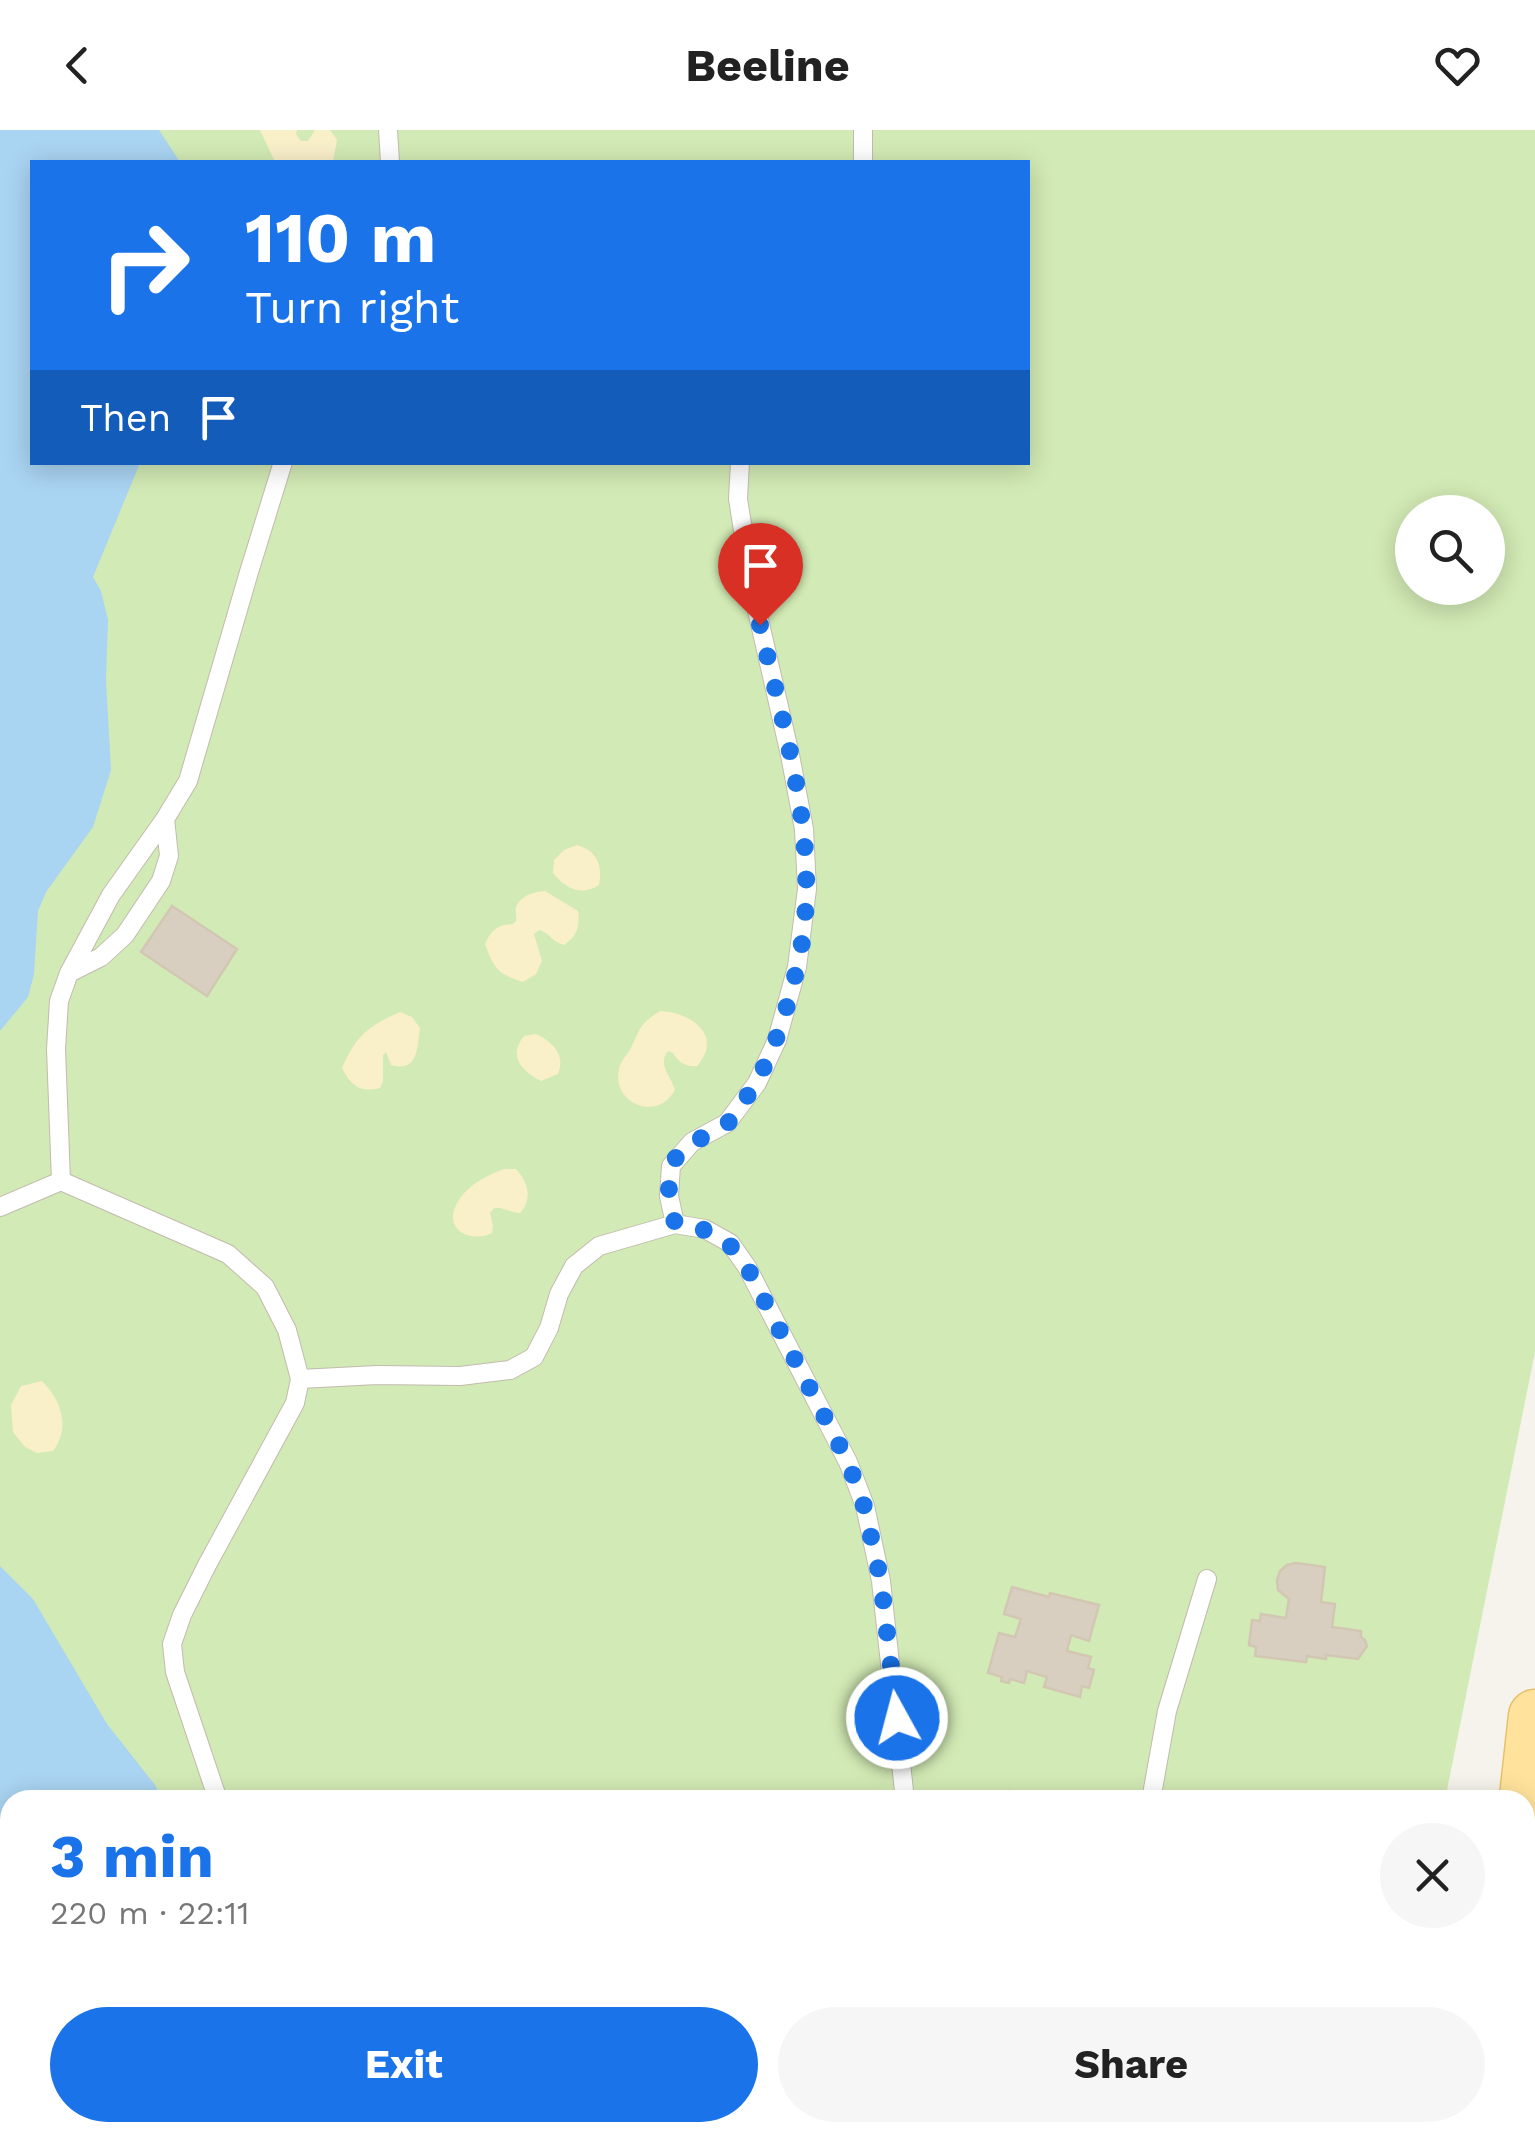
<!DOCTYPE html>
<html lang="en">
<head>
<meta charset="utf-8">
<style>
  :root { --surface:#fff; --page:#f6f6f6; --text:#222; --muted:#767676; --accent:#1a73e8 }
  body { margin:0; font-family:"Work Sans",sans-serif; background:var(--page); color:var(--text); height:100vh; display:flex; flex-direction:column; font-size:38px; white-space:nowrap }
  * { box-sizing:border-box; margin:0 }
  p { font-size:32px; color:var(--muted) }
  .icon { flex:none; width:55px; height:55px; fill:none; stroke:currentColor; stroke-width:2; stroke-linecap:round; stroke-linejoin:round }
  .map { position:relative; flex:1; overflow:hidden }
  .details { position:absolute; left:0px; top:1660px; width:1535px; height:352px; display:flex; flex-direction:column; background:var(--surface); border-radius:30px 30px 0 0; box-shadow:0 5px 25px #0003 }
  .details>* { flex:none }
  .banner { position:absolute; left:30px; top:30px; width:1000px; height:305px; border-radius:0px; box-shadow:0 5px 25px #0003; background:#1a73e8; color:#fff; overflow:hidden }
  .tools { position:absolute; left:1395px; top:365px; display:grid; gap:20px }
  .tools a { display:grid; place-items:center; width:110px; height:110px; border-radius:50%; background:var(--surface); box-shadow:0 5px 25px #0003; font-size:50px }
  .pin { position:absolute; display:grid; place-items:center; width:85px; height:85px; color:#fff; margin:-102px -42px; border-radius:50% 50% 50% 0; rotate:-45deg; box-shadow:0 0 10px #0007 }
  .pin .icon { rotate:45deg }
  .me { position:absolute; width:110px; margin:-55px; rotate:353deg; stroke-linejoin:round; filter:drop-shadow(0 0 8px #0008) }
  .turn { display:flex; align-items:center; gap:35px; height:210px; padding:0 50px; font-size:45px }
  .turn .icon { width:130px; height:130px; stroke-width:2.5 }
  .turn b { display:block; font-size:70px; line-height:85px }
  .then { display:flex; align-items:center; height:95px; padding:0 50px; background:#0003; gap:20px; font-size:38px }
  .round { display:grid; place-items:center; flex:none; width:105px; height:105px; border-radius:52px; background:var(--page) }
  .summary { display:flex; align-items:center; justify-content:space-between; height:170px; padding:0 50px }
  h1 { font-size:60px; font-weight:700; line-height:75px; color:var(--accent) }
  .primary-button { display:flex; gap:20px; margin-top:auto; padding:20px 50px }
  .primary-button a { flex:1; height:115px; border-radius:60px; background:var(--accent); color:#fff; font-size:40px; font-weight:700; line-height:115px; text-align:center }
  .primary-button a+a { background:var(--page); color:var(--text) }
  header { display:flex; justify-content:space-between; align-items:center; height:130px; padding:0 50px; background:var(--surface); font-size:45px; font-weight:700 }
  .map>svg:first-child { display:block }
</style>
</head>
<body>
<header><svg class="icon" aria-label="back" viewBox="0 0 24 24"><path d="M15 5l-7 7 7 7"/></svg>Beeline<svg class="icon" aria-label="heart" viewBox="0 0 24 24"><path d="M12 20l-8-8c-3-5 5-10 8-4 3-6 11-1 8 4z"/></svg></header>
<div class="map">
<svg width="1535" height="2012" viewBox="0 0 1535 2012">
  <rect width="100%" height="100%" fill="#f6f3ec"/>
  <path fill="#d2eab5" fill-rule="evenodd" d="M0 0H1535V1222L1445 1670H10V2002H1395V2012H0ZM32 32H1028V332H32ZM1412 382H1488V458H1412Z"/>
  <path fill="#f9efc9" d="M260 0H297L296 4 301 11H308L315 0H330L337 10 333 32H275Z
    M577 715C597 721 603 735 599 755 581 767 565 758 553 743L554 730 564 720Z
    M545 761 578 781C580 797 577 806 564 815 553 813 549 802 539 800L534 804 542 831 536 844 523 852C498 844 494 839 485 814 491 800 497 795 513 794L516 791C517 786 515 782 516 778 520 765 534 762 545 761Z
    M660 881C691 882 724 906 697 936 685 937 679 933 673 923L668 921C657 934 671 946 675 960 657 993 611 973 619 939 620 932 627 925 631 918 641 897 639 895 660 881Z
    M400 882 412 887 420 898C417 918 418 943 391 935L386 922 383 925V951L380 958C360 963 351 956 342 938 356 906 368 896 400 882Z
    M536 904C553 912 566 925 558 944L541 951C521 941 508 926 524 906Z
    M504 1039H516C528 1052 533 1069 520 1083 510 1083 502 1076 494 1078L490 1083 493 1096 492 1103C476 1112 447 1104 454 1080 461 1059 484 1046 504 1039Z
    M42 1251C61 1270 71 1297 53 1321L37 1323 25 1317 13 1302 11 1275 21 1256Z"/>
  <path fill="#a9d4f2" d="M0 0H159L180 32H32V332L140 333 93 447 101 461 108 490 106 551 111 640 93 697 46 762 38 781 34 844 28 867 0 901Z
    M0 1436 33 1469 107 1594 155 1655 163 1670H10V2002L56 2003 50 2012H0Z"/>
  <path fill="#d8cfc1" stroke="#d3c7b4" stroke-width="2.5" d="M172 776 237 819 207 866 141 822Z
    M1296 1433 1325 1437 1321 1472 1335 1474 1332 1497 1361 1501V1507L1365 1510 1367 1516 1358 1529 1326 1525V1529L1307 1526 1306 1532 1255 1526 1256 1517 1249 1515 1252 1490 1260 1491 1261 1484 1286 1488 1289 1469 1278 1460 1277 1450 1280 1441 1287 1435Z
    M1012 1457 1049 1467 1050 1463 1099 1475 1089 1511 1071 1505 1067 1521 1091 1527 1088 1538 1094 1540 1089 1558 1082 1556 1080 1567 1044 1557 1047 1547 1027 1541 1024 1553 1010 1549 1009 1553 1001 1551 1002 1547 988 1543 999 1503 1015 1507 1021 1489 1004 1484Z
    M1009 1661 1032 1666 1031 1670H997L998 1665 1008 1667Z
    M1222 2002H1266V2012H1281H1234Z"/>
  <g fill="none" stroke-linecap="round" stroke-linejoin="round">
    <defs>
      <path id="lane" d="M388 0 390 32
        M863 32V0
        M69 843 101 827 125 805 161 751 169 726 165 689
        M61 1051 56 919 59 871 69 843 111 765 165 689 188 651 249 442 283 332
        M0 1077 61 1051 228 1124 265 1157 287 1200 300 1249 295 1273 207 1435 182 1485 172 1514 175 1542 218 1670
        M675 1094 669 1066 671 1036 692 1012 727 993 757 953 777 910 797 837 807 759 804 699 790 625 753 463 738 369 740 332
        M300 1249 377 1245 460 1246 510 1240 534 1227 549 1198 559 1164 574 1136 599 1116 675 1094 705 1099 730 1113 747 1137 848 1332 865 1376 881 1451 905 1670
        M1151 1670 1167 1581 1207 1449
        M918 2002V2012
        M1132 2002V2012
        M207 2012 211 2002"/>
      <path id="primary" d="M1525 1676 1535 1586
        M1523 2002V2012"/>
    </defs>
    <use href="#lane" stroke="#c2bbae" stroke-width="20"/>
    <use href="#primary" stroke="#e6c16a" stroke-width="55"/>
    <use href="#lane" stroke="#fff" stroke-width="18"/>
    <use href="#primary" stroke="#ffe39c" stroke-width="52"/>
  </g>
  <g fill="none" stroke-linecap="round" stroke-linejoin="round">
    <path stroke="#1a73e8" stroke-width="18" stroke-dasharray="0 32.4" d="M760 495C786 608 825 727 796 842 784 890 770 936 741 975 736 981 732 989 727 994 708 1008 685 1010 672 1034 664 1048 672 1078 675 1094 714 1100 724 1104 747 1137L848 1332 864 1376 881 1451 897 1588"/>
  </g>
</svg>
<div class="tools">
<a><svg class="icon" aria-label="search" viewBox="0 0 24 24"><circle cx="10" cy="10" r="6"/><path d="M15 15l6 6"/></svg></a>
</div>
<div class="pin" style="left:760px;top:495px;background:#d93025"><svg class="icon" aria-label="arrive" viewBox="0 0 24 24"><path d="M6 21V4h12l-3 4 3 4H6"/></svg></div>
<svg class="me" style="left:897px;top:1588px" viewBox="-20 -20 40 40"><circle r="17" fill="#1a73e8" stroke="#fff" stroke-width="3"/><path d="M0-11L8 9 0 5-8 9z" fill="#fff"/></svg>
<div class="banner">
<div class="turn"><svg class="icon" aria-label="right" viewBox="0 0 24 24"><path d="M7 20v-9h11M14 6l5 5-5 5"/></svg><div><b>110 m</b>Turn right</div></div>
<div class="then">Then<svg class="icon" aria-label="arrive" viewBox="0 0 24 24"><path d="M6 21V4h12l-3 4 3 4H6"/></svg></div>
</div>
<section class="details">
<div class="summary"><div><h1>3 min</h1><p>220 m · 22:11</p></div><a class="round"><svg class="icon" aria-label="close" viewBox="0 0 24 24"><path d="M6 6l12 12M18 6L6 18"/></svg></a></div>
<div class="primary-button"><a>Exit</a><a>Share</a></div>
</section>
</div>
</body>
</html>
